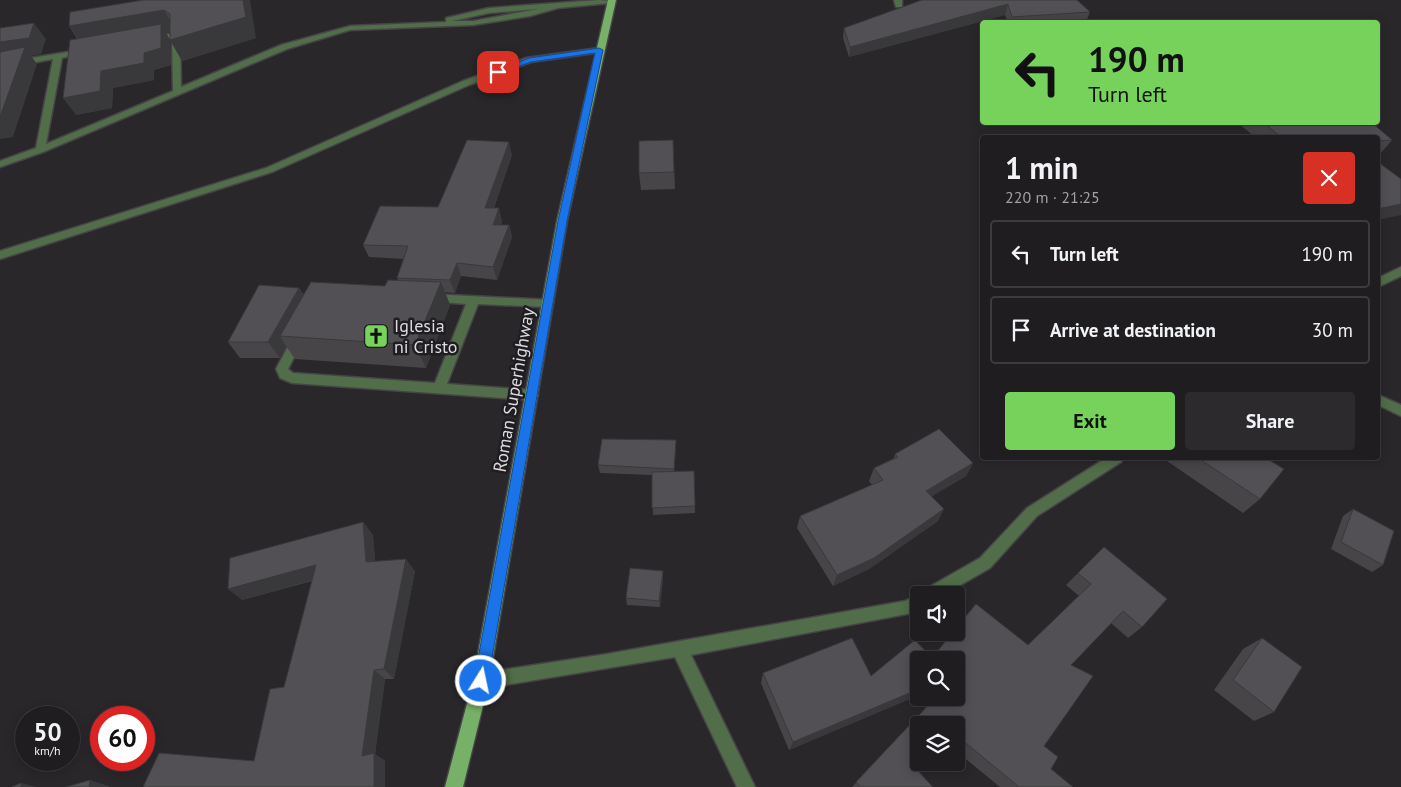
<!DOCTYPE html>
<html lang="en">
<head>
<meta charset="utf-8">
<style>
  :root { --surface:#1f1d20; --page:#2c2a2d; --text:#f1f3f6; --muted:#a1a2a5; --line:#3c3b3e; --accent:#76d25a }
  body { margin:0; font-family:"PT Sans",sans-serif; background:var(--page); color:var(--text); height:100vh; display:flex; flex-direction:column; font-size:19px; white-space:nowrap }
  * { box-sizing:border-box; margin:0 }
  p { font-size:16px; color:var(--muted) }
  .icon { flex:none; width:28px; height:28px; fill:none; stroke:currentColor; stroke-width:2; stroke-linecap:round; stroke-linejoin:round }
  .map { position:relative; flex:1; overflow:hidden }
  .panel { position:absolute; left:980px; top:135px; width:400px; height:325px; display:flex; flex-direction:column; background:var(--surface); border-radius:5px; box-shadow:0 2px 12px #0003,0 0 0 1px var(--line) }
  .panel>* { flex:none }
  .hud { position:absolute; left:980px; top:20px; width:400px; height:105px; border-radius:5px; box-shadow:0 2px 12px #0003,0 0 0 1px var(--line); background:#76d25a; color:#111; overflow:hidden }
  .buttons { position:absolute; left:910px; top:586px; display:grid; gap:10px }
  .buttons a { display:grid; place-items:center; width:55px; height:55px; border-radius:5px; background:var(--surface); box-shadow:0 2px 12px #0003,0 0 0 1px var(--line); font-size:25px }
  .speed { position:absolute; left:15px; top:706px; display:flex; gap:10px; font-size:25px; font-weight:700; text-align:center }
  .speed>* { display:grid; place-content:center; width:65px; height:65px; border-radius:50%; background:var(--surface); box-shadow:0 2px 12px #0003,0 0 0 1px var(--line); line-height:1 }
  .speed small { font-size:12px; font-weight:400 }
  .speed .limit { border:8px solid #d22; background:#fff; color:#111 }
  .pin { position:absolute; display:grid; place-items:center; width:42px; height:42px; color:#fff; margin:-21px; border-radius:10px; box-shadow:0 2px 8px #0006 }
  .me { position:absolute; width:55px; margin:-28px; rotate:10deg; stroke-linejoin:round; filter:drop-shadow(0 0 4px #0008) }
  .turn { display:flex; align-items:center; gap:18px; height:105px; padding:0 25px; font-size:22px }
  .turn .icon { width:65px; height:65px; stroke-width:2.5 }
  .turn b { display:block; font-size:35px; line-height:42px }
  .round { display:grid; place-items:center; flex:none; width:52px; height:52px; border-radius:5px; background:var(--page) }
  .summary { display:flex; align-items:center; justify-content:space-between; height:85px; padding:0 25px }
  h1 { font-size:30px; font-weight:700; line-height:38px }
  .primary-button { display:flex; gap:10px; margin-top:auto; padding:10px 25px }
  .primary-button a { flex:1; height:58px; border-radius:5px; background:var(--accent); color:#111; font-size:20px; font-weight:700; line-height:58px; text-align:center }
  .primary-button a+a { background:var(--page); color:var(--text) }
  ul { padding:0; list-style:none }
  li { display:flex; align-items:center; gap:15px; height:68px; margin:0 10px 8px; padding:0 15px; border:2px solid var(--line); border-radius:5px }
  li div { flex:1 }
  li b { display:block; font-size:19px }
  li em { font-style:normal }
  .map>svg:first-child { display:block }
</style>
</head>
<body>
<div class="map">
<svg width="1401" height="787" viewBox="0 0 1401 787">
  <rect width="100%" height="100%" fill="#29272a"/>
  <g fill="none" stroke-linecap="round" stroke-linejoin="round">
    <defs>
      <path id="service" d="M430 294 551 300 553 303 547 307 478 304 447 384 532 390 536 391 538 395 536 399 532 400 292 383 280 378 276 369 294 335 298 334 304 338 288 369 293 373 435 383 466 304 426 301 424 298Z"/>
      <path id="minor" d="M599 0 615 1 611 3 558 8 530 16 473 25 350 30 287 49 43 152 0 167V161L36 148 53 59 0 69V63L86 49 90 51 62 58 46 144 173 91 172 38 152 41H149V37L176 33 180 35 181 87 281 45 350 26 446 22V18L489 8ZM538 9 473 21H452L489 13Z
        M894 0H902V7H896Z
        M599 48H602V52L531 62 469 85 272 172 0 259V251L266 168 463 81 526 58Z
        M1401 267V276L1378 287V278Z
        M1378 395 1401 405V416L1378 405Z
        M1106 458H1123L1121 462 1037 516 990 568 943 595H919V609L912 613 691 655 755 787H737L675 657 481 689 475 687 473 681 475 675 481 673 607 654 905 601 919 594 922 595 924 590 980 558 1027 508Z"/>
      <path id="primary" d="M608 0H616L567 221 489 681 463 787H445L473 681 557 221Z"/>
    </defs>
    <use href="#service" stroke="#464447" stroke-width="3"/>
    <use href="#minor" stroke="#464447" stroke-width="3"/>
    <use href="#primary" stroke="#464447" stroke-width="3"/>
    <use href="#service" fill="#516d49" fill-rule="evenodd"/>
    <use href="#minor" fill="#516d49" fill-rule="evenodd"/>
    <use href="#primary" fill="#77b167" fill-rule="evenodd"/>
  </g>
  <path fill="#474548" d="M143 0 256 38 182 61 170 32 166 33 170 40 171 65 154 70V80L113 88 112 108 76 115 77 39 69 26Z
    M922 0H1077L1090 12 1086 22H1008L1005 15 849 57 843 38 844 28Z
    M1237 122H1371L1392 140 1381 153H1378V138H1256Z
    M673 140 675 189 641 190 639 173Z
    M512 155 494 208 502 221 501 225H509L512 237 497 280 461 276 455 293 445 292 450 305 426 368 295 359 286 346 280 358H240L228 342 299 288 304 295 385 286 398 280 397 278 404 259 369 257 363 245 438 207Z
    M676 448 674 471H694L695 513 653 515 652 475 600 473 598 465Z
    M895 454 973 463 966 476 932 496 938 521 869 569 833 586 797 528 800 516 872 485 869 481 874 468 894 458Z
    M1170 458H1266L1260 499 1243 513 1167 461Z
    M1353 509 1383 565 1372 572 1331 549 1343 516Z
    M363 522 373 535 375 561 415 571 394 679H385L375 754 385 761V787H143L254 761 284 687 312 581 242 600Z
    M1104 547 1167 599 1142 627 1128 638 1111 623 1071 665 1093 676 1044 746 1058 757 1051 769 1073 787H1000L956 751V725H919V762H923L916 769 933 787H852L935 698H956V660H919V695L789 750 761 683 763 673 852 638 871 676 915 640 932 658 953 632H956V628L976 604 1028 645 1079 596 1066 585Z
    M663 577 660 607 627 605 626 598Z
    M1262 638 1274 712 1254 721 1214 690 1243 649Z"/>
  <path fill="#39383b" d="M243 0H250L256 38 182 61 170 40Z
    M1008 4 1005 15 849 57 850 47Z
    M164 10 176 31 166 33 170 40 171 65 154 70V80L113 88 112 108 76 115 63 98 83 47 69 26Z
    M34 23 46 39 41 54 31 56 37 64 13 137 0 139V42Z
    M509 142 512 155 489 221 485 208Z
    M1401 204V215L1378 220V209Z
    M499 208 502 221 496 237 493 225Z
    M509 225 512 237 497 280 493 267Z
    M457 263 461 276 455 293 450 280Z
    M441 282 450 305 426 368 415 345Z
    M299 288 309 304 280 336 286 346 280 358 268 342Z
    M676 440V448L674 476V469Z
    M973 463 966 476 920 503 926 491Z
    M944 509 938 521 869 569 833 586 837 575Z
    M363 522 373 535 376 574 366 562Z
    M406 559 415 571 394 679 384 669Z
    M316 565 327 576 242 600 228 589Z
    M663 571V577L660 607 659 601Z
    M374 670 385 679 375 754 385 761V787H374L362 756Z
    M919 689V695L789 750 793 742Z
    M90 780 109 786V787H89Z
    M21 783 36 787H21Z"/>
  <path fill="#525054" stroke="#39383b" d="M143 0H243L246 17 170 40V14L164 10 69 26 70 12Z
    M922 0H1077L1090 12 1012 17 1008 4 850 47 844 28Z
    M34 23 29 38 0 42V28Z
    M161 24V48L144 53V63L101 71 100 91 63 98 70 40Z
    M25 47 0 117V52Z
    M1263 122H1371L1392 140 1378 141V138H1282Z
    M467 140 509 142 485 208H499L493 225H509L493 267 457 263 450 280 397 278 408 246 363 245 380 206 438 207Z
    M673 140 674 172 639 173V141Z
    M1378 162 1401 179V204L1378 209Z
    M388 280 441 282 415 345 280 336 311 282 385 286Z
    M259 285 299 288 268 342H228Z
    M939 429 973 463 926 491 944 509 874 558 837 575 800 516 883 480 874 468 898 457 895 454Z
    M602 439 676 440 674 469 598 465Z
    M1198 458H1266L1284 469 1260 499Z
    M694 471 695 506 652 508V472Z
    M1353 509 1394 531 1383 565 1341 542Z
    M363 522 366 562 406 559 384 669 374 670 362 756 374 753V787H143L159 753 254 761 270 689 284 687 316 565 228 589 230 558Z
    M1104 547 1167 599 1142 627 1123 611 1071 665 1093 676 1044 746 1058 757 1051 769 1073 787H1019L956 735V725H919V762H923L916 769 933 787H861L856 782 935 698H956V675L959 672 956 673V660H919V689L793 742 763 673 852 638 871 676 915 640 932 658 953 632H956V628L976 604 1028 645 1091 584 1078 573Z
    M630 568 663 571 659 601 626 598Z
    M1262 638 1302 667 1274 712 1233 680Z
    M90 780 89 787H66Z
    M21 783V787H12Z"/>
  <path fill="#1a73e8" stroke="#114b97" d="M599 48 603 50 567 221 488 681 486 686 481 688 476 686 474 681 558 221 595 53 531 62 498 74 494 72 529 58Z"/>
  <defs>
    <symbol id="church-square" viewBox="-11 -11 22 22"><rect x="-9" y="-9" width="18" height="18" rx="4" fill="#76d25a" stroke="#1f1d21"/><path d="M-1.2-6h2.4v3.5h3.3v2.4h-3.3V6h-2.4V-.1h-3.3v-2.4h3.3Z" fill="#111"/></symbol>
  </defs>
  <g fill-rule="evenodd">
    <use href="#church-square" x="362" y="322" width="28" height="28"/>
  </g>
  <g text-anchor="middle" stroke-width="5" stroke-linejoin="round" paint-order="stroke">
    <g font-size="18" fill="#dddbde" stroke="#1f1d21" text-anchor="start">
      <text x="394" y="332">Iglesia<tspan x="394" dy="21">ni Cristo</tspan></text>
    </g>
    <g font-size="18" fill="#dddbde" stroke="#1f1d21">
      <text transform="translate(514 390) rotate(-80)" y="6">Roman Superhighway</text>
    </g>
  </g>
</svg>
<div class="buttons">
<a><svg class="icon" aria-label="sound" viewBox="0 0 24 24"><path d="M4 9h4l5-4v14l-5-4H4zM17 9q2 3 0 6"/></svg></a>
<a><svg class="icon" aria-label="search" viewBox="0 0 24 24"><circle cx="10" cy="10" r="6"/><path d="M15 15l6 6"/></svg></a>
<a><svg class="icon" aria-label="layers" viewBox="0 0 24 24"><path d="M12 4l9 5-9 5-9-5zM3 14l9 5 9-5"/></svg></a>
</div>
<div class="speed"><div>50<small>km/h</small></div><div class="limit">60</div></div>
<div class="pin" style="left:498px;top:72px;background:#d93025"><svg class="icon" aria-label="arrive" viewBox="0 0 24 24"><path d="M6 21V4h12l-3 4 3 4H6"/></svg></div>
<svg class="me" style="left:481px;top:681px" viewBox="-20 -20 40 40"><circle r="17" fill="#1a73e8" stroke="#fff" stroke-width="3"/><path d="M0-11L8 9 0 5-8 9z" fill="#fff"/></svg>
<div class="hud">
<div class="turn"><svg class="icon" aria-label="left" viewBox="0 0 24 24"><path d="M17 20v-9H6M10 6l-5 5 5 5"/></svg><div><b>190 m</b>Turn left</div></div>
</div>
<section class="panel">
<div class="summary"><div><h1>1 min</h1><p>220 m · 21:25</p></div><a class="round" style="background:#d93025;color:#fff"><svg class="icon" aria-label="close" viewBox="0 0 24 24"><path d="M6 6l12 12M18 6L6 18"/></svg></a></div>
<ul>
<li><svg class="icon" aria-label="left" viewBox="0 0 24 24"><path d="M17 20v-9H6M10 6l-5 5 5 5"/></svg><div><b>Turn left</b></div><em>190 m</em></li>
<li><svg class="icon" aria-label="arrive" viewBox="0 0 24 24"><path d="M6 21V4h12l-3 4 3 4H6"/></svg><div><b>Arrive at destination</b></div><em>30 m</em></li>
</ul>
<div class="primary-button"><a>Exit</a><a>Share</a></div>
</section>
</div>
</body>
</html>
